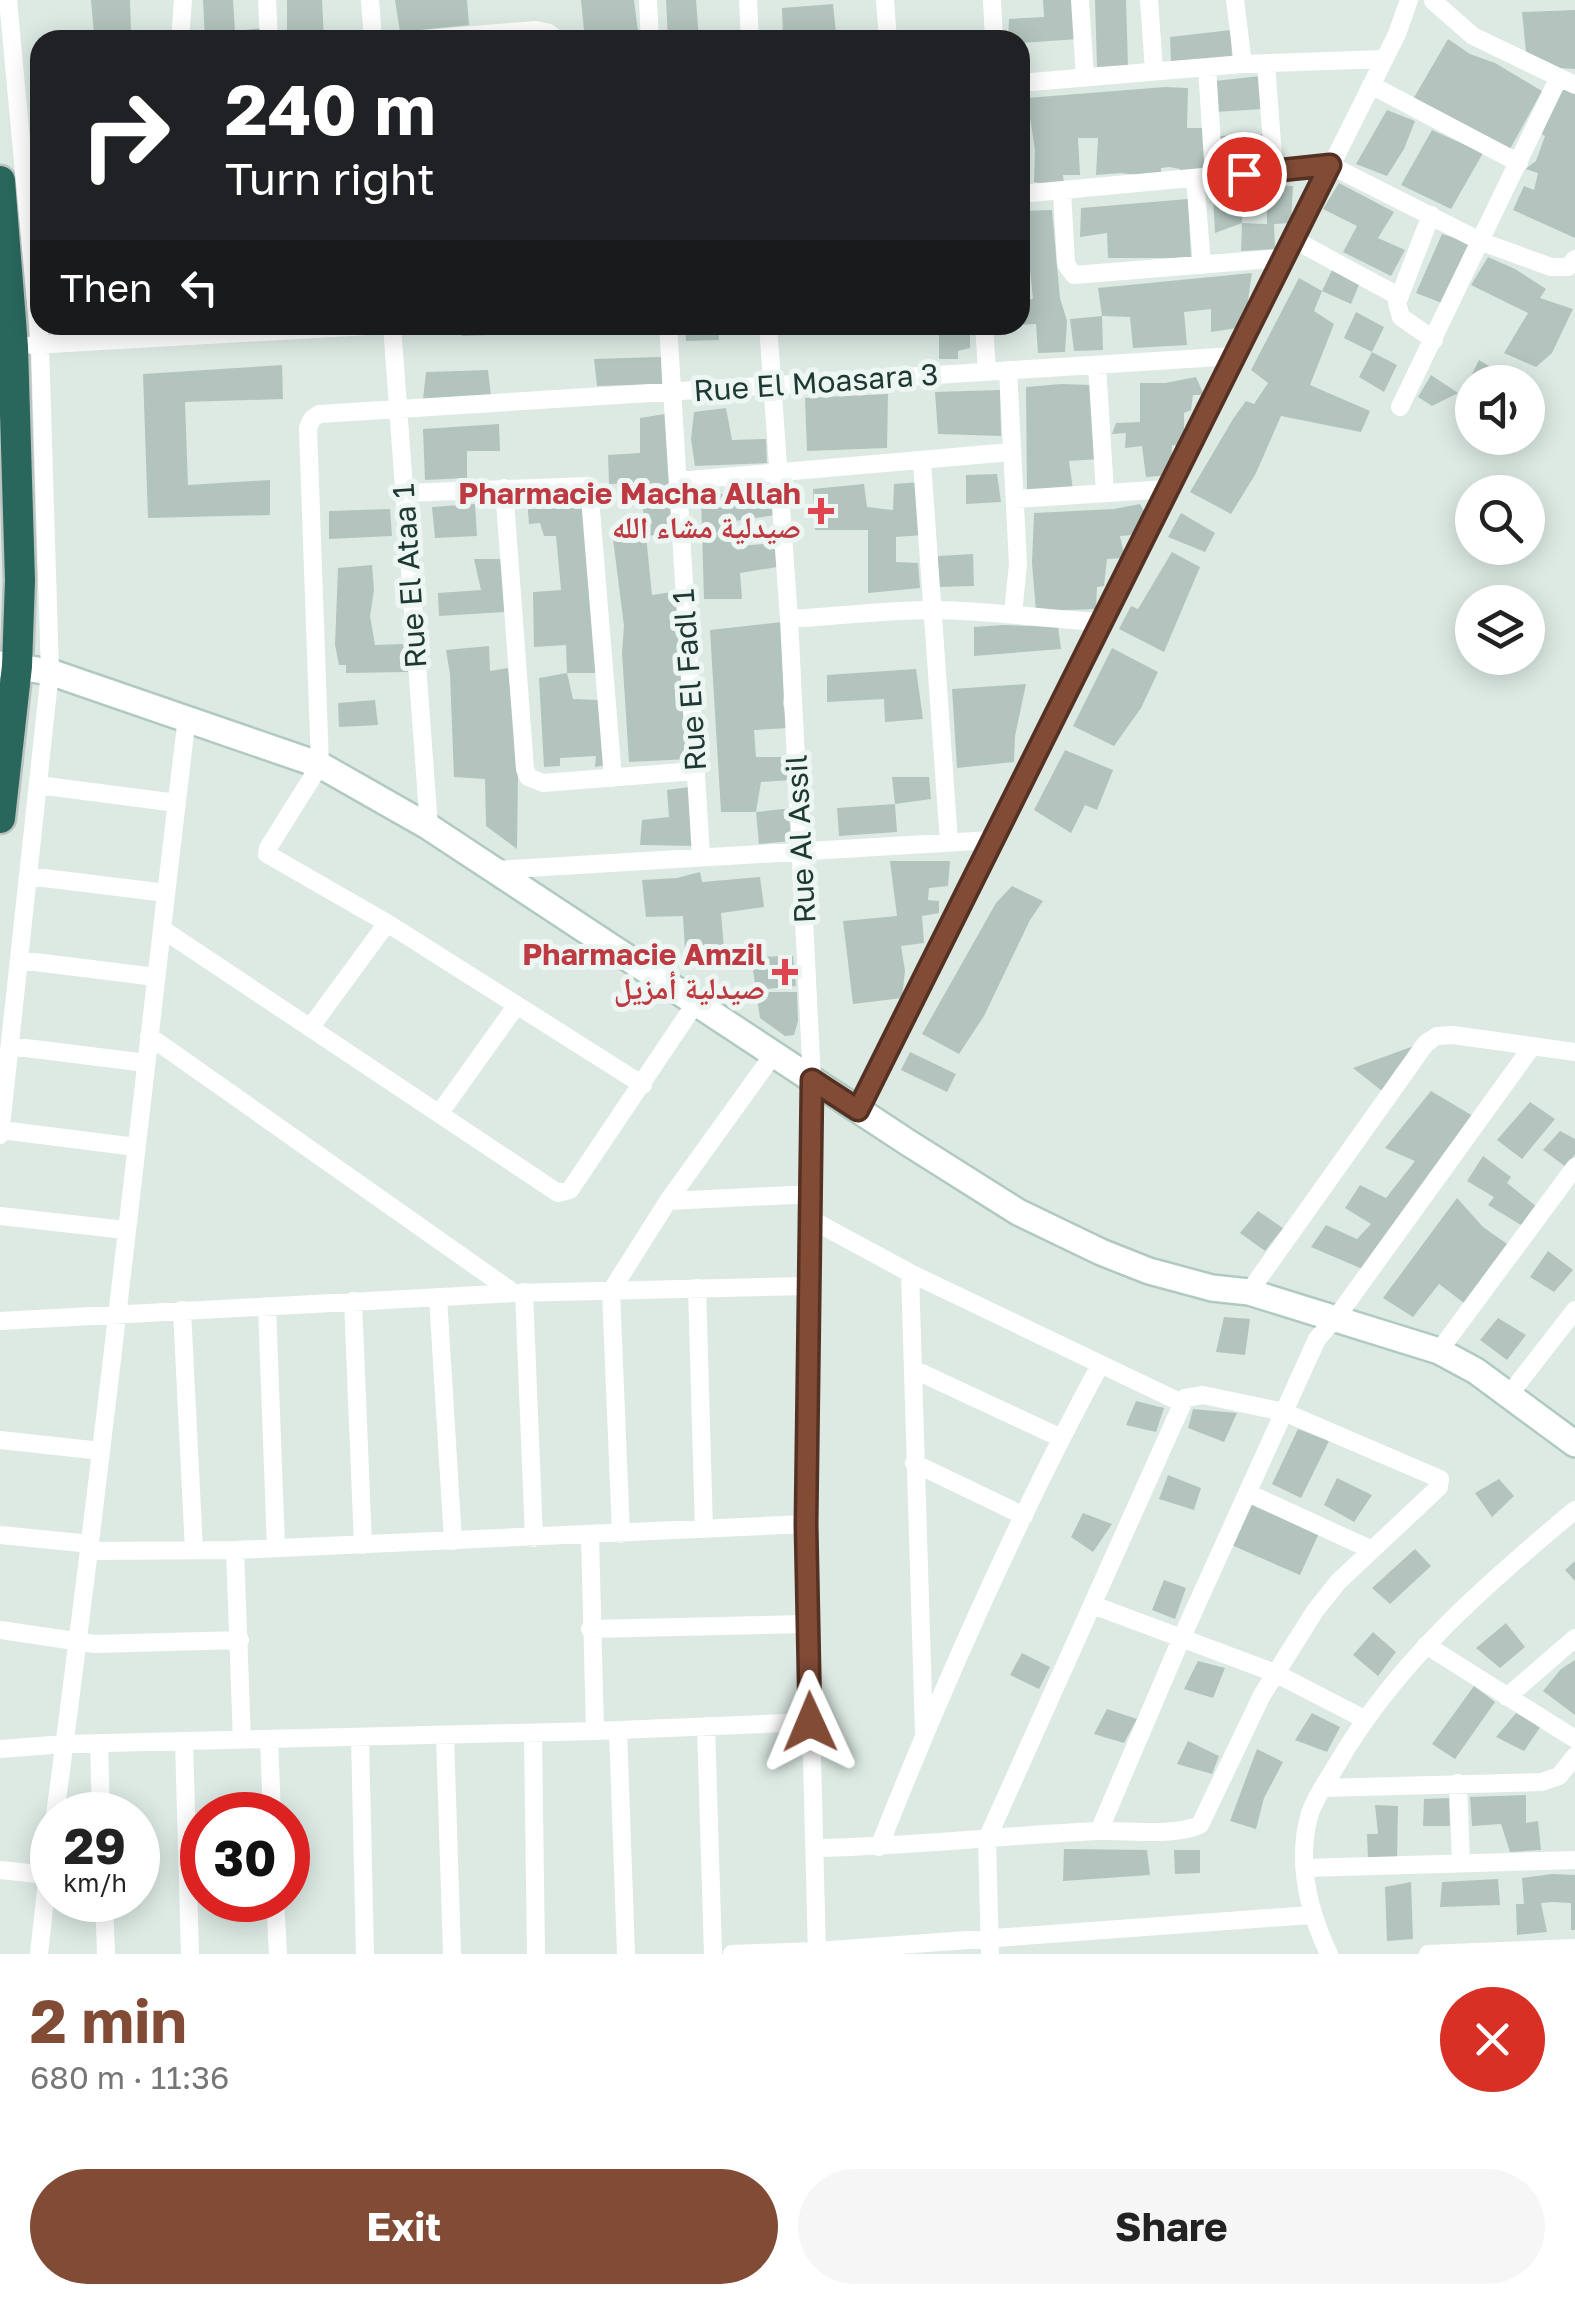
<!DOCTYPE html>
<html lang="en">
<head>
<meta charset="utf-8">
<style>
  :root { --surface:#fff; --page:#f6f6f6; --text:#222; --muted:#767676; --accent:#814b36 }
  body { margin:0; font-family:"Golos Text","Noto Naskh Arabic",sans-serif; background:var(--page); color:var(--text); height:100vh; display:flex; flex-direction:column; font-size:38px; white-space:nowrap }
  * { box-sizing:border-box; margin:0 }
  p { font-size:32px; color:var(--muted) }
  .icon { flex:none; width:55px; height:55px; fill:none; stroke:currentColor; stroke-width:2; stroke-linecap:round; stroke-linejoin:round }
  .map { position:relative; height:1954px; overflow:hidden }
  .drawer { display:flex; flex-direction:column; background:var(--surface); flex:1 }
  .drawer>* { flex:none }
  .guide { position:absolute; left:30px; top:30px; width:1000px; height:305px; border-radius:30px; box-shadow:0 5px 25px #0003; background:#202124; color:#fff; overflow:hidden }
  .buttons { position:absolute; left:1455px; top:365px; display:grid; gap:20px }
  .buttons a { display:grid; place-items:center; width:90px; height:90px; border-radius:50%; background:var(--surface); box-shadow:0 5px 25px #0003; font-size:50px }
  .speed { position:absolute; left:30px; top:1792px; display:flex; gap:20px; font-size:50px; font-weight:700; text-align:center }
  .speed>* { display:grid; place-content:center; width:130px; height:130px; border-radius:50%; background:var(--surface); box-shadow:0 5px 25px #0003; line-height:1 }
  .speed small { font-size:25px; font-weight:400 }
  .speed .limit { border:15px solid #d22; background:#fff; color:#111 }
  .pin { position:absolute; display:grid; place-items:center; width:85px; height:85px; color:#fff; margin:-42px; border:5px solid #fff; border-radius:50%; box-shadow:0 2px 10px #0007 }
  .me { position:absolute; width:110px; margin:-55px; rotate:359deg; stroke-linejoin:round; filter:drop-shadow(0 0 8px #0008) }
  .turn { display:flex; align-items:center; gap:35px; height:210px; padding:0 30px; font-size:45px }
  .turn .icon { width:130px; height:130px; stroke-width:2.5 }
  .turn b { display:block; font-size:70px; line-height:85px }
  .then { display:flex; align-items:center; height:95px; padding:0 30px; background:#0003; gap:20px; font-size:38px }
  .round { display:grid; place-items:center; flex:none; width:105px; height:105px; border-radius:52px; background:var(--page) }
  .head { display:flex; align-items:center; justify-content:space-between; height:170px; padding:0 30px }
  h1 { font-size:60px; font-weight:700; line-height:75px; color:var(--accent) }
  .primary-button { display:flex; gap:20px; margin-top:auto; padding:20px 30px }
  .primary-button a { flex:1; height:115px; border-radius:60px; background:var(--accent); color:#fff; font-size:40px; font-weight:700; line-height:115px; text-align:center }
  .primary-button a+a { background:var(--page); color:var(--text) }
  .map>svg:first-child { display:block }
</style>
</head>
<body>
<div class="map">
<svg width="1575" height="1954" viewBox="0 0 1575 1954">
  <rect width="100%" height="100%" fill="#ddeae4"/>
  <path fill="#b2c4bd" d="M91 0H130L131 33 94 34Z
    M203 0H233L235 31 263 28V40H205Z
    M287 0H322L324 40H287Z
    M395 0H467L469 25 400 32Z
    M581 0H634L639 40H585Z
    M666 0H696L699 40H668Z
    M1043 0H1076L1079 39 1020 43V40H1008L1009 19 1044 17Z
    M1095 0H1126L1128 66 1097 67Z
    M833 4 836 34 783 36 782 8Z
    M1575 10V69L1558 68 1526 52 1522 12Z
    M1231 30 1232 59 1171 61 1170 37Z
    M1448 39 1470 54 1495 63 1542 91 1509 151 1412 101Z
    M1260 76 1262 109 1215 112V81Z
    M1563 86 1575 92V238L1513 210 1524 186 1534 190 1538 173 1525 169 1536 161 1545 136 1536 131Z
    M1165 87 1188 88 1187 128H1207L1208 172 1180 177V169L1169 167 1161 168V178L1121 173 1096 175 1098 138H1078L1080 175H1063L1064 187 1034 182 1035 150 1027 98Z
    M1387 110 1415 121 1404 149 1387 176 1356 164Z
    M1432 130 1483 153 1451 209 1401 185Z
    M1264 134 1265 169 1221 170 1219 136Z
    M1339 183 1394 212 1378 238 1405 250 1391 276 1343 252 1357 226 1323 209Z
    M1293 186 1291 223 1274 224 1275 249 1241 251 1242 223 1267 224V187Z
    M1243 196 1242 223 1215 233 1213 197Z
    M1188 199 1191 258H1108L1107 233 1080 237 1081 208Z
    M1052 210 1060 298 1067 321 1065 352 1038 353 1036 324 1020 325V300L1033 299 1030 270 1020 271V211Z
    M1442 234 1471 243 1442 303 1416 293Z
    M1488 257 1515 269 1546 289 1540 298 1573 309 1552 353 1536 367 1504 353 1528 313 1471 285Z
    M1333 268 1361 280 1351 304 1322 291Z
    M1252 273 1244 327 1211 332V309L1184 312 1187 345 1133 348 1130 317 1102 316 1098 288Z
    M1299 278 1322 291 1314 311 1334 324 1310 385 1370 411 1361 432 1281 416 1256 473 1231 514 1190 492 1233 419 1246 401 1254 404 1268 383 1251 370Z
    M1356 312 1384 327 1372 352 1344 338Z
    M1102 316 1103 350 1074 351 1070 319Z
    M463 325H488L489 335 462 336Z
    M685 325H718L719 340 686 341Z
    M939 325H970V348L958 351V359H939Z
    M1372 352 1397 365 1384 392 1359 377Z
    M661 357 662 384 597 386 594 359Z
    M1479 360 1502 374 1466 386Z
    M282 365 283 399 185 402 188 485 270 480V515L148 518 143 374Z
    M488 370 491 396 423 399 426 372Z
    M1431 375 1458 393 1432 406 1418 397Z
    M1196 377 1204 395H1193L1191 410 1184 413V446L1172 445 1171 475 1146 477 1142 446 1125 448 1126 433 1112 434 1116 423 1140 422V383H1165Z
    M1061 384 1092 385 1100 459 1069 461 1073 490 1027 492 1026 387Z
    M1000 390 1001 436 938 434 935 392Z
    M888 394 887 448 807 451 805 398Z
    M726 408 732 440 766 439 767 463 695 466 691 439 694 412Z
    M665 414 677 533 646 536 640 483 609 484 608 455 640 453V418Z
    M499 424 500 451H467V478L425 480 423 429Z
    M997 474 1001 502 966 504V475Z
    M920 482 922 535 896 537V562L918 563 920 588 868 593V530H815L813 489 864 484 867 507 893 510 894 484Z
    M772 489 775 515 735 521 739 546 775 543 777 567 740 573 742 599H704L701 496Z
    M560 498 561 505 585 501 596 673H567L566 645 534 647 533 592 561 590 556 536H544L540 523 529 524 527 500Z
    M475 504 477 536 435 538 432 507Z
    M1140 504 1148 518 1133 535 1120 536 1125 558 1107 559 1104 586 1097 587 1096 609 1036 611 1032 563 1034 513 1114 509Z
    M390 509 392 536 329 539V511Z
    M1181 513 1215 533 1205 552 1168 537Z
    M646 536 652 595 679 591 689 759 629 762 622 653 624 626 613 539Z
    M1172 552 1200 567 1164 652 1119 629 1131 606 1138 609Z
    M973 554 974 586 938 587V556Z
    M474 559H504L505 612 439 616 438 593 481 590Z
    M372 565 374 590 370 616 375 645 403 644 408 672 346 673V665H339L335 645 338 568Z
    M782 622 786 677 783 703 788 728 754 730 756 757H789L790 780 761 782 756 812 793 808 792 841 759 844 756 812H721L710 630Z
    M1003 625 1058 627 1061 649 974 656V627Z
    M489 646 490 671 508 668 518 775 517 849 486 826 485 779 454 777 450 674 446 650Z
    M1112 648 1158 672 1141 708 1114 746 1073 726Z
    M916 669 923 719 885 722 884 699 827 702V675Z
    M567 673 573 699 599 700 606 765 595 767 596 756 560 758V766L544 767 539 678Z
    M1026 684 1015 736 1014 762 957 768 952 689Z
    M375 700 378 725 339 727 338 703Z
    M1065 750 1113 770 1097 810 1085 805 1071 833 1034 810Z
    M892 777H929L931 799 895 804Z
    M690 787 697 846 640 845 642 820 669 817 667 790Z
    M895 804 897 832 839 836 837 808Z
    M890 861H950L948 886 929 888 928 900 939 901V913L922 916 924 943 901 946 905 971 902 998 853 1004 843 921 897 916Z
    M700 872 702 882 760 877 764 907 721 913 724 949 685 951 683 916 646 917 642 880 677 878Z
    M1012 886 1043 901 1030 920 984 1016 959 1054 922 1034 996 903Z
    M793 956 796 986 756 990 751 957Z
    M756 992H797L798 1021 794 1035 785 1036 760 1018Z
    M1425 1042 1382 1091 1353 1068Z
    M910 1052 956 1074 947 1092 901 1070Z
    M1431 1091 1473 1116 1367 1271 1311 1247 1326 1225 1357 1239 1371 1224 1345 1208 1360 1185 1386 1198 1415 1161 1385 1148Z
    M1530 1102 1555 1119 1522 1159 1497 1140Z
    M1560 1131 1575 1139V1154L1566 1167 1543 1150Z
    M1483 1156 1511 1177 1507 1183 1537 1207 1521 1225 1488 1205 1494 1197 1467 1181Z
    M1457 1198 1483 1227 1510 1246 1464 1303 1439 1284 1413 1317 1383 1298Z
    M1258 1211 1283 1228 1265 1251 1240 1233Z
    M1548 1251 1573 1270 1554 1292 1530 1277Z
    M1224 1317 1250 1319 1245 1355 1216 1352Z
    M1498 1318 1526 1335 1507 1360 1480 1340Z
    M1136 1401 1164 1408 1156 1432 1126 1425Z
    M1193 1409 1237 1413 1224 1442 1188 1428Z
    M1298 1429 1329 1441 1301 1498 1272 1484Z
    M1168 1475 1201 1488 1194 1510 1159 1499Z
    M1337 1478 1372 1495 1354 1522 1324 1505Z
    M1499 1479 1514 1496 1492 1517 1475 1493Z
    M1249 1500 1320 1531 1300 1575 1229 1544Z
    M1083 1513 1112 1524 1093 1552 1071 1537Z
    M1415 1549 1431 1566 1390 1604 1372 1588Z
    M1575 1561V1581L1565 1570Z
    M1164 1580 1186 1588 1175 1619 1152 1610Z
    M1506 1623 1525 1647 1500 1668 1476 1648Z
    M1373 1632 1396 1652 1378 1676 1353 1655Z
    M1022 1653 1050 1667 1039 1689 1010 1675Z
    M1575 1660V1715L1543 1691 1561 1669Z
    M1198 1661 1225 1668 1213 1698 1184 1689Z
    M1474 1686 1495 1702 1455 1759 1432 1744Z
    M1107 1709 1137 1719 1124 1743 1094 1734Z
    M1312 1713 1340 1727 1327 1752 1295 1740Z
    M1516 1713 1541 1726 1524 1751 1496 1737Z
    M1188 1741 1219 1756 1212 1774 1177 1764Z
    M1257 1749 1283 1762 1264 1798 1256 1829 1230 1821Z
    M1526 1795V1823L1538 1821 1541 1850 1510 1852 1501 1824 1472 1826 1470 1797Z
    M1449 1798 1450 1826H1423L1424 1799Z
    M1375 1805 1398 1806 1397 1860 1368 1859 1367 1834H1378Z
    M1064 1849 1147 1850 1150 1875 1063 1881Z
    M1174 1850H1200V1873L1175 1874Z
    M1552 1874 1575 1875V1930H1571V1903L1553 1902 1541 1903 1547 1932 1517 1935 1516 1904H1524L1522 1878Z
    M1498 1879 1500 1905 1440 1907 1442 1882Z
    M1411 1882 1413 1939 1387 1941 1385 1887Z"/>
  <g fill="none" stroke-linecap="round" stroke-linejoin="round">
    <defs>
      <path id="secondary" d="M0 664 50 672 320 765 429 827 907 1142 1018 1212 1101 1252 1149 1271 1212 1288 1249 1292 1439 1351 1476 1371 1575 1444"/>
      <path id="highway" d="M0 181 13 347 20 580 17 666 0 818"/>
    </defs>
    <use href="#secondary" stroke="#b0cac1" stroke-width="30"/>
    <use href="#highway" stroke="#bcc4c2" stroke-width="35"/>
    <path stroke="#fff" stroke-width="18" d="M267 0 269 40
      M370 0 373 40
      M648 0 650 40
      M748 0 750 40
      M885 0 888 40
      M992 0 994 40
      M1080 0 1085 77
      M1149 0 1154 70
      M1235 0 1243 64
      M1433 1 1473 36 1575 85
      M180 40 183 0
      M414 40 536 30 549 33 558 40
      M1266 64 1274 170
      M1207 67 1214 176
      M1020 83 1243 64 1384 59
      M1371 85 1519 163
      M1195 178 1202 265
      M1062 191 1066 264 1074 275 1283 258
      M1020 194 1330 165 1482 242 1551 267H1568L1575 259
      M1431 215 1397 303 1401 317 1434 340
      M1293 239 1398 296
      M392 325 429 827
      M668 325 701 856
      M768 325 789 619 812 1080 806 1524 817 1954
      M984 325 987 371
      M32 345 386 325
      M1097 365 1105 493
      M1008 370 1018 564 1013 613
      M1400 407 1559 77
      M922 462 949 842
      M678 481 1011 452
      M504 488 525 769 528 777 543 783 695 771
      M404 493 589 486 613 778
      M1016 499 1168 489
      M789 619C838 616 888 610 937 610 992 611 1046 619 1101 622
      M38 785 177 803
      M495 870 992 840
      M28 876 166 893
      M162 929 558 1193 570 1190 695 1004
      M19 960 156 977
      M310 1028 387 923
      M149 1036 514 1293
      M10 1046 146 1063
      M643 1085 387 923 267 854 268 848 320 765 308 428 312 419 319 414 1235 356
      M859 1110 1397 34 1409 0
      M439 1114 516 1006
      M1 1130 136 1147
      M0 1135 50 672 40 345 8 0
      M668 1201 812 1194
      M0 1216 125 1230
      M812 1220 910 1273 1182 1403
      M910 1273 924 1732
      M697 1288 704 1529
      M524 1292 534 1538
      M1249 1292 1426 1043 1437 1036 1453 1035 1575 1052
      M438 1297 453 1541
      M353 1301 363 1545
      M267 1306 276 1548
      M182 1310 194 1550
      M0 1321 514 1293 808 1286
      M1439 1351 1575 1167
      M913 1369 1061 1438
      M1509 1395 1575 1310
      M0 1440 101 1451
      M914 1463 1024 1516
      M1248 1493 1372 1550
      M621 1534 611 1291 668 1201 773 1055
      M0 1535 91 1544
      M590 1536 595 1731
      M235 1550 242 1740
      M90 1551 235 1550 806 1524
      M1093 1605 1275 1673 1364 1719
      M590 1629 807 1624
      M0 1630 95 1644 240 1640
      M1426 1645 1575 1739
      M1507 1697 1575 1638
      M706 1726 713 1954
      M618 1730 626 1954
      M533 1733 536 1954
      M445 1735 452 1954
      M360 1738 365 1954
      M269 1739 272 1815
      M184 1741 190 1954
      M99 1743 101 1815
      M0 1749 65 1744 595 1731 809 1722
      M1458 1783 1461 1863
      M1322 1788 1542 1782 1559 1776 1575 1756
      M55 1815C104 1450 143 1083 187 717
      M1099 1831 1182 1637 1317 1339 1336 1318 1531 1048
      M879 1847C944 1683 1016 1521 1100 1365
      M814 1848C910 1847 1005 1835 1100 1831 1131 1830 1171 1837 1200 1825L1262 1695 1315 1611 1338 1582 1439 1487 1440 1479 1284 1412 1203 1395 1185 1398 987 1839 990 1954
      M1305 1868 1575 1860
      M0 1870 47 1875
      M104 1900 106 1954
      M275 1900 278 1954
      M39 1954 52 1837
      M732 1954 817 1951 1311 1915
      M1329 1954C1308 1910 1296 1861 1310 1813 1316 1796 1327 1781 1336 1766 1395 1663 1485 1585 1575 1510
      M1428 1954 1575 1948"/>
    <use href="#secondary" stroke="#fff" stroke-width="25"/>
    <use href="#highway" stroke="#29665c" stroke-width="30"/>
  </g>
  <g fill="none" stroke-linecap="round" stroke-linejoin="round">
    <defs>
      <path id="route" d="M810 1722 806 1524 812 1080 858 1110 1330 165 1244 174"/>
    </defs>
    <use href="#route" stroke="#543123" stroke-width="25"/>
    <use href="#route" stroke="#814b36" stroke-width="18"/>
  </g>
  <g fill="#e0444e" stroke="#edf6f2" stroke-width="4">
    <path d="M816 496h10v10h10v10h-10v10h-10v-10h-10v-10h10z"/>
    <path d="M780 957h10v10h10v10h-10v10h-10v-10h-10v-10h10z"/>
  </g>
  <g text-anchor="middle" stroke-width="10" stroke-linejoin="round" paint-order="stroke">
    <g font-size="30" fill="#1e3933" stroke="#edf6f2">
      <text transform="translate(816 383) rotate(-4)" y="10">Rue El Moasara 3</text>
      <text transform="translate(410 576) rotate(-94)" y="10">Rue El Ataa 1</text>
      <text transform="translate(690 680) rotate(-94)" y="10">Rue El Fadl 1</text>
      <text transform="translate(801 839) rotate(-93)" y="10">Rue Al Assil</text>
    </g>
    <g font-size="30" font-weight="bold" fill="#be3a42" stroke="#edf6f2" text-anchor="end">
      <text x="801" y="504">Pharmacie Macha Allah<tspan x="801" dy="34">صيدلية مشاء الله</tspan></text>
      <text x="765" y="965">Pharmacie Amzil<tspan x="765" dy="34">صيدلية أمزيل</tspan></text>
    </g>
  </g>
</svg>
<div class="buttons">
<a><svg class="icon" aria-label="sound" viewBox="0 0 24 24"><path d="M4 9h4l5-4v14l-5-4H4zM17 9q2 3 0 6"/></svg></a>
<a><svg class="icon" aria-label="search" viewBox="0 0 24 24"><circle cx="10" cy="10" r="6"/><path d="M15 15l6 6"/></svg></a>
<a><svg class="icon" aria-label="layers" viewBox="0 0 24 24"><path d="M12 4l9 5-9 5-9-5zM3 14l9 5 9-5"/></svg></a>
</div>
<div class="speed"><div>29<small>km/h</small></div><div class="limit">30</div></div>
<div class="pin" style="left:1244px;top:174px;background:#d93025"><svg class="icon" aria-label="arrive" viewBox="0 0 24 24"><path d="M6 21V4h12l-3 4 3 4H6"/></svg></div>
<svg class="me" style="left:810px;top:1722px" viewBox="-20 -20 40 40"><path d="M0-17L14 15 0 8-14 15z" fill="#814b36" stroke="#fff" stroke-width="4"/></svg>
<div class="guide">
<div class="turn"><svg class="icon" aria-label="right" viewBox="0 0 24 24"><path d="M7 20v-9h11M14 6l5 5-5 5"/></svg><div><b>240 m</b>Turn right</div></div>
<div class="then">Then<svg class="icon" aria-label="left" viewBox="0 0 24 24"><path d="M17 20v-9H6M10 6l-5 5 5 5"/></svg></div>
</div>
</div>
<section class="drawer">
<div class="head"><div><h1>2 min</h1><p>680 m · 11:36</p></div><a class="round" style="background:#d93025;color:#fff"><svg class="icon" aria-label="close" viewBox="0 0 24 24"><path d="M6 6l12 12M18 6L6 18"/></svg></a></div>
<div class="primary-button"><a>Exit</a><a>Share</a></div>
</section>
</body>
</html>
